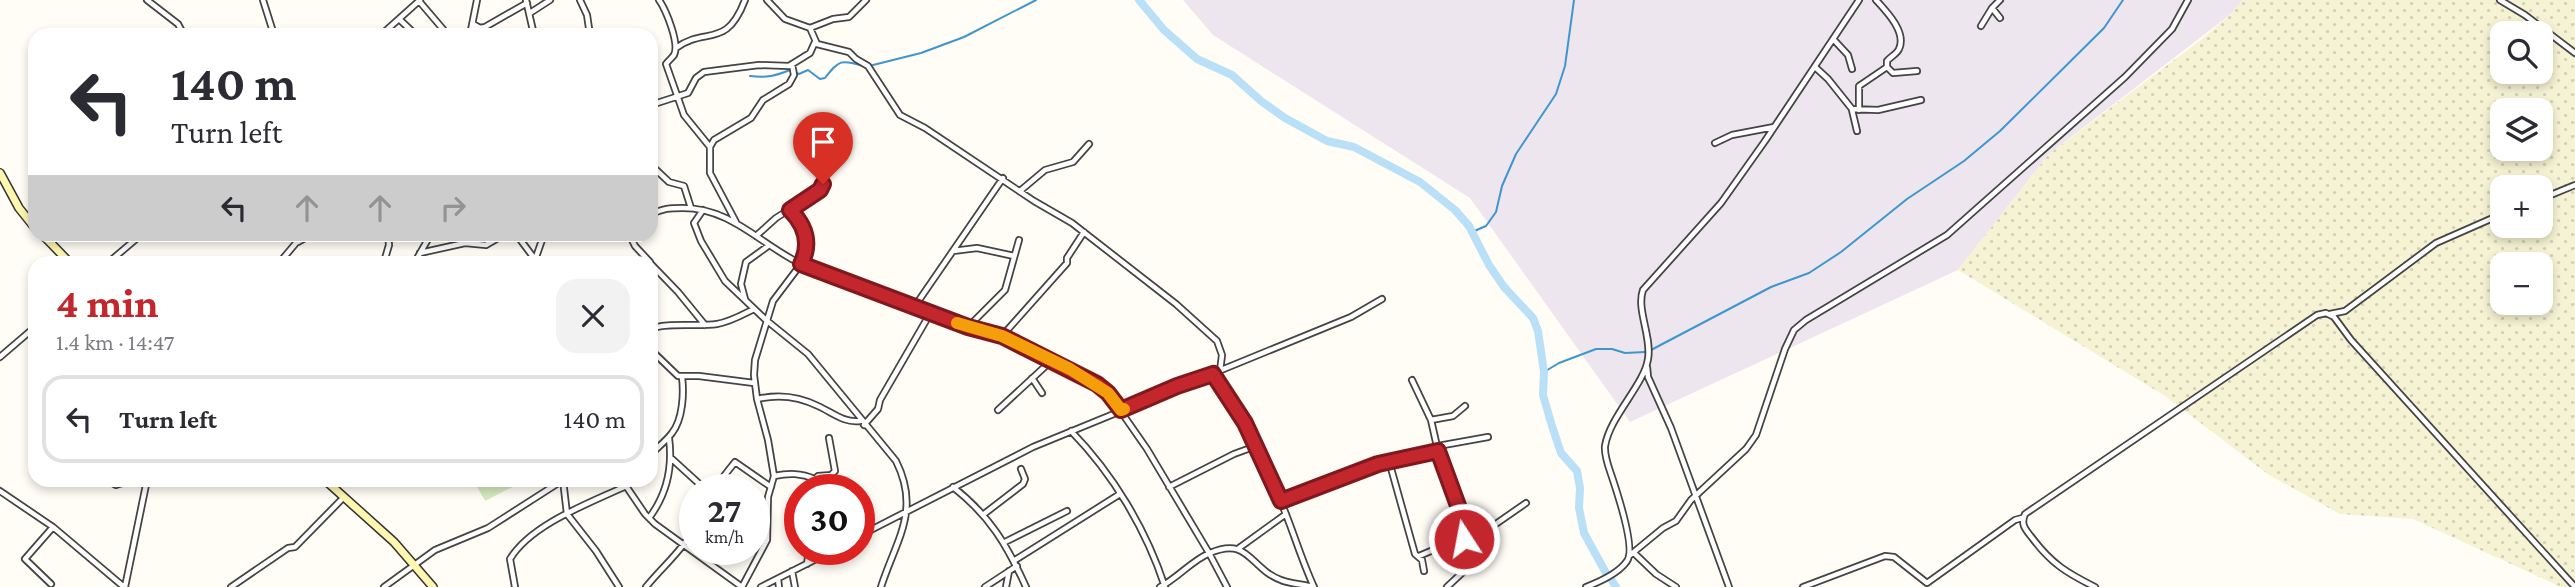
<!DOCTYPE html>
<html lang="en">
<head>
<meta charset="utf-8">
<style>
  :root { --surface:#fff; --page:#f2f2f3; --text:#2b2b33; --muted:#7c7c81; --line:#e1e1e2; --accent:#c4262e }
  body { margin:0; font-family:"Crimson Pro",serif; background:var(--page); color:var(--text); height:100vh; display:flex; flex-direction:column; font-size:26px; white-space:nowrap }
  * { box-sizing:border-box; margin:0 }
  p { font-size:23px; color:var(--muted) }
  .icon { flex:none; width:38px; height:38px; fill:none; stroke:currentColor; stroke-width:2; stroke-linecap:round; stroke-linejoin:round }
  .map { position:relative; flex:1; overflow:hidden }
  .sheet { position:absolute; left:28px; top:256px; width:630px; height:231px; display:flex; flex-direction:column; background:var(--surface); border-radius:21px; box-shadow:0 4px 10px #0003 }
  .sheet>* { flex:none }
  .guide { position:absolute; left:28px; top:28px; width:630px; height:214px; border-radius:21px; box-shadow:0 4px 10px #0003; background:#fff; color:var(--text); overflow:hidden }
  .controls { position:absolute; left:2490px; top:21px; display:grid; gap:14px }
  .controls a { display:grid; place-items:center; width:63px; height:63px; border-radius:14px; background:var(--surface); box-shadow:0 4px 10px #0003; font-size:35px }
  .speed { position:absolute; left:679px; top:474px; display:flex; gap:14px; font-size:35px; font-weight:700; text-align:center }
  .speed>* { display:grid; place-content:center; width:91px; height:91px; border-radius:50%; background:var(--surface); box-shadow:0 4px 10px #0003; line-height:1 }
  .speed small { font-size:18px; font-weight:400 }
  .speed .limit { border:10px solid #d22; background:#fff; color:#111 }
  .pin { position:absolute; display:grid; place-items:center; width:60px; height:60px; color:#fff; margin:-72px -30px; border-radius:50% 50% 50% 0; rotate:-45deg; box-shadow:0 0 7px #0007 }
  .pin .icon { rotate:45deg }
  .me { position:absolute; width:77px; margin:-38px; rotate:349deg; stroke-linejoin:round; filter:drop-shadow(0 0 5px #0008) }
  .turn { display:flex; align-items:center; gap:24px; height:147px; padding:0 28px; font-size:32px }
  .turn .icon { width:91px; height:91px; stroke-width:2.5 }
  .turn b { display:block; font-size:49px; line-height:60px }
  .lanes { display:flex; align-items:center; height:66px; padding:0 28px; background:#0003; justify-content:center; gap:35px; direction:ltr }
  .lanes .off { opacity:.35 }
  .round { display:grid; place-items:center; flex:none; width:74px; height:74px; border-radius:21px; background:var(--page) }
  .overview { display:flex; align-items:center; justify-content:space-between; height:119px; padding:0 28px }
  h1 { font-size:42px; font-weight:700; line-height:52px; color:var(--accent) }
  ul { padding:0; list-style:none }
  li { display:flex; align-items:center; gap:21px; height:88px; margin:0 14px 10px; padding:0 14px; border:4px solid var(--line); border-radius:21px }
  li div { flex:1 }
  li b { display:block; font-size:26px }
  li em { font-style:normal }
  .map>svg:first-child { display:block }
</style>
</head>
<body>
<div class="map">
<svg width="2575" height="587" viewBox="0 0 2575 587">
  <defs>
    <pattern id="farmland-dots" width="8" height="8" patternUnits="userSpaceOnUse" patternTransform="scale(1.75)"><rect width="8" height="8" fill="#f6f3d4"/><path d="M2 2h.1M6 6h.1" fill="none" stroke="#d2cfb5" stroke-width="1.8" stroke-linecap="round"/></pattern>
  </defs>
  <rect width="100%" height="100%" fill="#fffdf5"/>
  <path fill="#eee6ef" d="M1183 0H2243L2231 14 2049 154 1958 270 1630 422 1470 198 1213 35Z"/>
  <path fill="url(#farmland-dots)" fill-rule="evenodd" d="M2243 0H2575V587H2561L2413 519 2340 514 2269 475 2165 396 1958 270 2049 154 2202 39 2231 14ZM2502 33H2541V72H2502ZM2502 110H2541V149H2502ZM2502 187H2541V226H2502ZM2502 264H2541V303H2502Z"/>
  <path fill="#d5ebbd" d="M477 480H516L518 484 485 501 474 481Z"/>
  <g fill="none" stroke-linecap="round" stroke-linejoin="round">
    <path stroke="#3f96cf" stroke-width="2" d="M869 66 921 53 964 37 1036 0
      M750 76C767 78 775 76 790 70L799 74 808 70 820 79 825 78C839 60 841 59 864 66
      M1472 232 1486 226 1496 212 1502 186 1516 154 1556 94 1565 66 1574 0
      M1651 350 1771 287 1809 273 1841 252 1907 199 1964 161 2000 131 2104 28 2123 0
      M1544 372 1559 363 1596 349H1612L1625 353 1645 352"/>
    <path stroke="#b9e0f7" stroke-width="8" d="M1139 0 1164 30 1197 59 1232 75 1261 101 1285 118 1327 141 1354 147 1420 182 1455 210 1469 226 1489 265 1504 287 1533 318 1538 331 1544 372 1543 395 1552 426 1561 453 1577 471 1580 488 1579 508 1584 533 1606 573
      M1611 579 1616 587"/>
    <defs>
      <path id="street" d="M147 0 178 24 184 35
        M263 0 274 35
        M526 0 534 35
        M580 0 587 15 590 35
        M659 0C666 10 680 44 674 55 672 58 668 61 666 64L684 115 710 147V173L736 222
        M767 0 785 19 810 28 817 44 849 52 856 59 868 66 900 115 925 128 1034 201 1072 223 1176 304 1217 341 1222 355 1220 371
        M1876 0C1886 11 1907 32 1899 49 1897 54 1890 57 1887 61V67L1893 73 1917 71
        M2500 0 2525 15 2575 53
        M419 1 448 35
        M530 13 550 0
        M2000 18 1992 8 2000 0
        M399 19 416 35
        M473 24 480 28 485 27 527 3
        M1981 26 1992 8
        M810 28 833 19 849 17 866 0
        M381 35 420 0
        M470 35 477 0
        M1834 40 1848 55 1852 69
        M676 48C706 26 726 50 745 0
        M1815 67 1828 79 1852 109 1878 110 1921 100
        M651 105 688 93 696 78 704 72 759 65 789 66 810 53 815 42
        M1852 110 1857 131
        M1859 110V86L1887 67
        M1715 143 1732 135 1774 127
        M710 147 714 140 751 118 763 100 789 84 794 75 792 64
        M651 165 669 182 684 186 691 208
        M1020 191 1045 170 1073 162 1089 144
        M2541 199 2575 185
        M703 210 694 223 701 241 725 281 766 320 808 354 896 461C921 511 896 540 881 587
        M651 215C662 208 671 208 683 208 731 208 760 244 801 264L968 327 1002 336 1070 369 1108 393 1147 449 1209 553 1227 587
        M516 234 537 262
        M629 234 635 246 650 262
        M756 236 776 218 820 190 823 184 821 175
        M298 242 312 234
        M953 251 977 248 1014 256
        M420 253 465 243 486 245 505 234
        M535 260 542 240 547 234
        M109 262 142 234
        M280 262 296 243 295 234
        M384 262 389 245 388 234
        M415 262 431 234
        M651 264 678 292 705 325
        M745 299 741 284 746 262 768 246
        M915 306 1003 178
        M2330 314 2345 311 2436 243 2502 214
        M968 327 1005 290 1019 240
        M651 329C664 322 699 327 717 324 730 322 742 315 754 309
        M1002 336 1067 263V258L1084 232
        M651 350 678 376H699L754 383
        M0 357 35 327
        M1647 367 1648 377 1671 428 1729 587
        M1213 374C1241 415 1262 457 1281 502 1293 530 1301 559 1314 587
        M1032 378 1042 393
        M1412 380 1431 420 1438 451 1463 522 1464 539 1470 559 1463 572 1447 587
        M757 399C778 394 798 396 818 406 833 413 844 423 860 421
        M998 410 1051 361
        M1431 420 1453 416 1465 406
        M864 425 878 409 880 400 931 312
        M1071 431C1113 474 1146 529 1165 587
        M1438 446 1488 437
        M651 454C658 447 666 441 672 433 683 419 684 393 682 377
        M672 459 706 490
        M1389 461 1415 554 1422 560 1424 571
        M774 476C789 473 801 473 815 479L817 490
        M815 479 818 476 831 475 835 471 829 438
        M107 480 116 485 132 480
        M563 480 567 514 596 551 619 587
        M626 486 645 514 655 524 742 587
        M953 487C990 516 1007 545 1026 587
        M1169 487 1234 454 1256 446
        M713 490 735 462 771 487
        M0 491 53 527 124 587
        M1281 501 1378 464 1438 451
        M984 514 1023 484 1025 479 1021 469
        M649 518C667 494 673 468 669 438
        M859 536 1033 447 1351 317 1382 299
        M1005 542 1067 511
        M1239 548 1286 514
        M1634 553 1656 574 1676 587
        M1419 556 1452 542 1480 535 1526 503
        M1629 556 1663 528 1676 521 1691 500 1746 449 1756 435 1785 349 1794 330 1806 320 1947 235 2125 77 2172 29 2188 0
        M1015 560 1120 494
        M807 564 809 550
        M792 571 795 587
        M778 579 779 587
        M51 584 25 559 53 527
        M125 587 147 480
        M231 587 288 548 295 547 344 497
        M384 587 435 550 488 528 563 480
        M515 587 510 559C531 524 590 503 626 486L631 480
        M646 587C662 567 682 551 695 528
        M742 587 767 540 768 497 774 476 768 440 757 399 754 375 755 360 773 301 801 264 807 250 802 224 791 210
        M761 587 834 550
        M985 587 1017 566
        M1006 587 1009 571
        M1160 587C1178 578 1192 560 1210 553 1249 536 1249 568 1281 580 1290 584 1303 584 1313 587
        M1586 587C1599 582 1619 573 1627 561 1636 549 1617 492 1612 477 1609 468 1604 456 1605 446 1610 416 1644 385 1648 359 1652 337 1636 309 1643 290L1721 203 1765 141 1859 0
        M1803 587 1885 556 1894 557 1927 583 2015 520 2022 518
        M2095 587C2067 573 2052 564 2033 539 2026 530 2020 525 2025 514L2317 315 2326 313 2334 317 2351 340 2575 587"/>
      <path id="secondary" d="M0 173 19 208 35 228
        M42 234 69 262
        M325 480 394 542 433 587"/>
    </defs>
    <use href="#street" stroke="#444" stroke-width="8"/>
    <use href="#secondary" stroke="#333" stroke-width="10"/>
    <use href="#street" stroke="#fff" stroke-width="4.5"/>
    <use href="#secondary" stroke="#fff6b0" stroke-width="7"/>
  </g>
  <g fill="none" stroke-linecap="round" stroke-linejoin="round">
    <defs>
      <path id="route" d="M823 184 820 190 790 210C806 226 811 244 801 264L968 327 1002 336 1097 384 1108 393 1121 410 1177 386 1213 374 1245 423 1281 501 1378 464 1438 451 1464 522V539"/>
    </defs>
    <use href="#route" stroke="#7f191e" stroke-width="18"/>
    <use href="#route" stroke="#c4262e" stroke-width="12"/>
    <path stroke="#f59e0b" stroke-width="12" d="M957 323 1002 336 1070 369 1108 393 1121 410 1124 409"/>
  </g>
</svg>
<div class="controls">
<a><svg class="icon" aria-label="search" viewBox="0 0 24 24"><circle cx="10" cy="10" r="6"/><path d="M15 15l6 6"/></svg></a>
<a><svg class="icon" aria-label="layers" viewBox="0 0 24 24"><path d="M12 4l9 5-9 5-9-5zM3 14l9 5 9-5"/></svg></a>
<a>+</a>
<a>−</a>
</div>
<div class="speed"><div>27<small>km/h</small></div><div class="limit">30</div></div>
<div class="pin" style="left:823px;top:184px;background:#d93025"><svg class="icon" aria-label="arrive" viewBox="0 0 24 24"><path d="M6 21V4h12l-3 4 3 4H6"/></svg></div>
<svg class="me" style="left:1464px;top:539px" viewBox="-20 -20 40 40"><circle r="17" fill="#c4262e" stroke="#fff" stroke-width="3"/><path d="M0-11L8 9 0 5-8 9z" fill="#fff"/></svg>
<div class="guide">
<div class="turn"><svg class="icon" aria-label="left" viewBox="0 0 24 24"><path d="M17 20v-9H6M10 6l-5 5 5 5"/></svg><div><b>140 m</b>Turn left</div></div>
<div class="lanes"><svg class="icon" aria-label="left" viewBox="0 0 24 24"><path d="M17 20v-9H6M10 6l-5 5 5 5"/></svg><svg class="icon off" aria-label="ahead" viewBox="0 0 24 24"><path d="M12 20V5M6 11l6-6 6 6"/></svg><svg class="icon off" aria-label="ahead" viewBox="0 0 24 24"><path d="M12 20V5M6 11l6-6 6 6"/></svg><svg class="icon off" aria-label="right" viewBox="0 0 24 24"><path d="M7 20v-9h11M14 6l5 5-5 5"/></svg></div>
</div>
<section class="sheet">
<div class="overview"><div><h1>4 min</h1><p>1.4 km · 14:47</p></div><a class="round"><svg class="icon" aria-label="close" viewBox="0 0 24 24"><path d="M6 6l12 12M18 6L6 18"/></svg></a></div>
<ul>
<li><svg class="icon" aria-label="left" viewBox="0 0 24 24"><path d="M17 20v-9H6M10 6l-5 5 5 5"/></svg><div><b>Turn left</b></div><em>140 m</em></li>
</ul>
</section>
</div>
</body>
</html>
